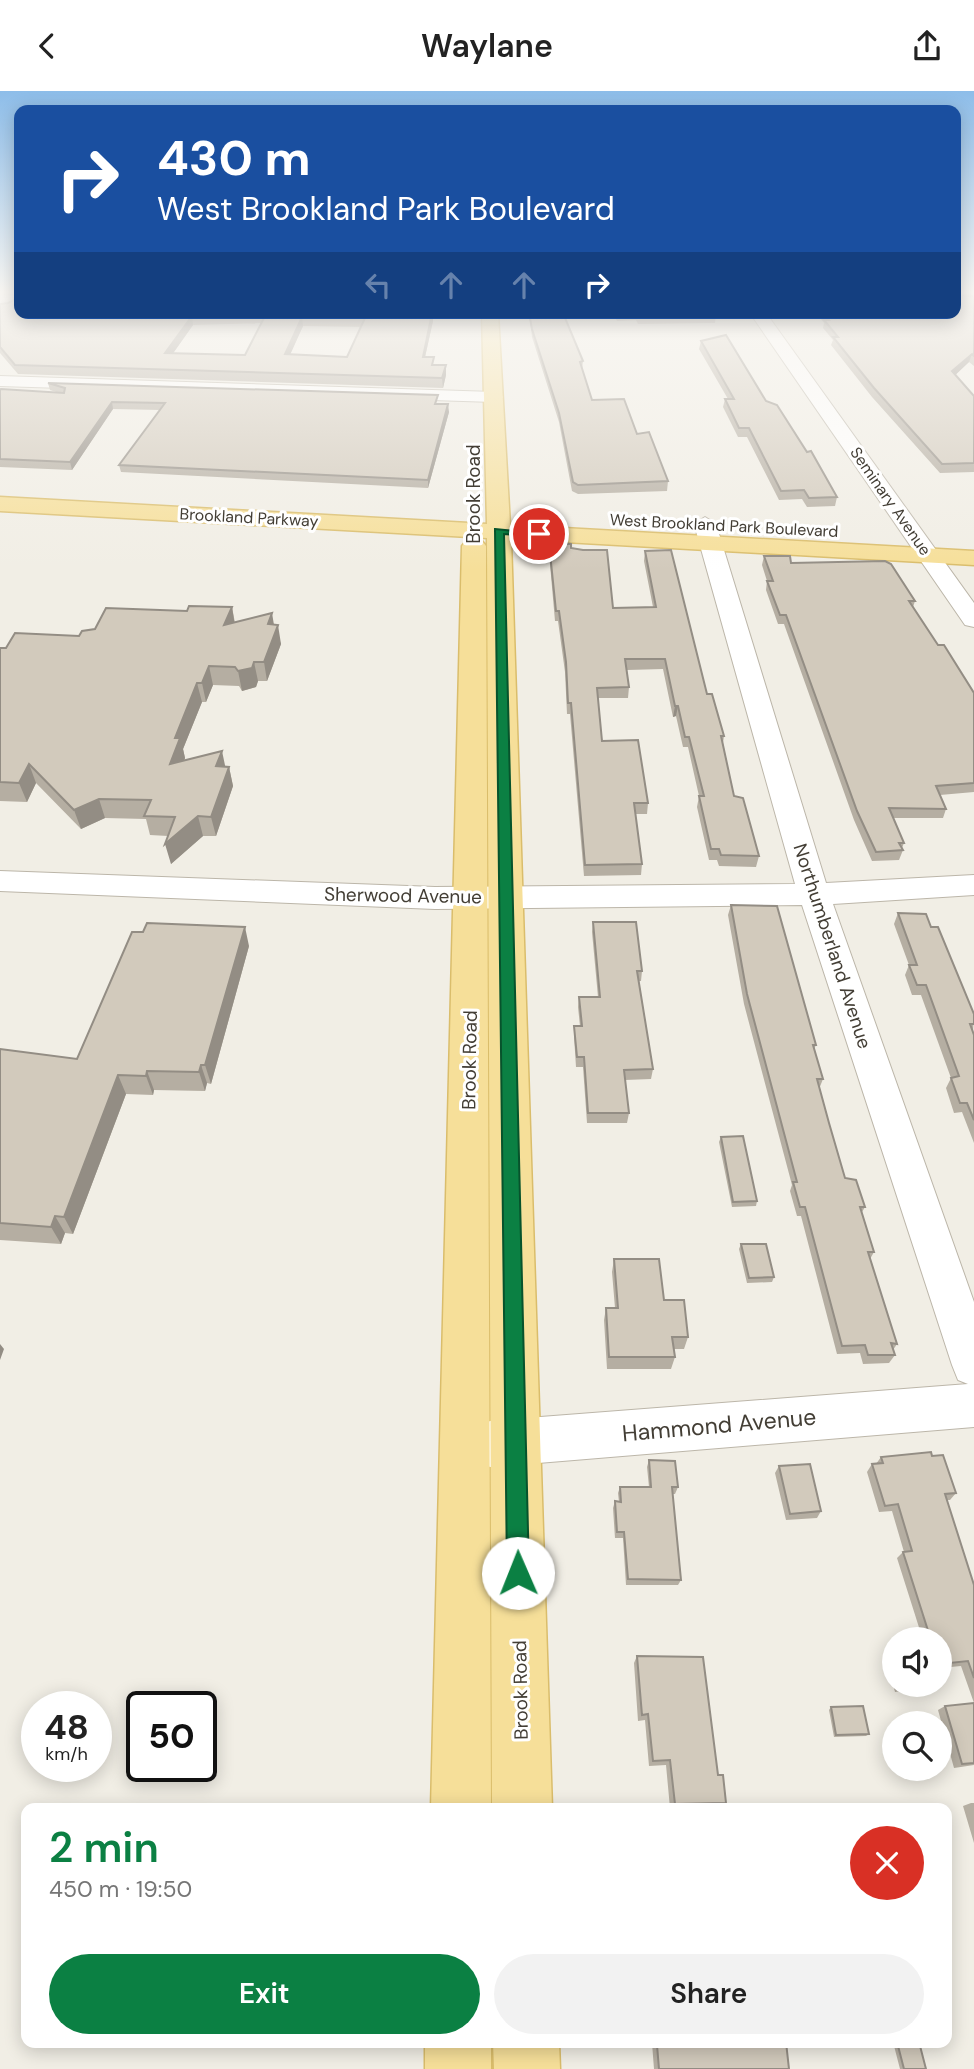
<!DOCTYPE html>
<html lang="en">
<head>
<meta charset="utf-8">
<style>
  :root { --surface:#fff; --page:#f2f2f2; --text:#222; --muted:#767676; --accent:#0b8043 }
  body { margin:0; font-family:"DM Sans",sans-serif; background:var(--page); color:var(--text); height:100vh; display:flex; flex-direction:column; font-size:26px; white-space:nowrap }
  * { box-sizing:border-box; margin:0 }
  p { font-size:23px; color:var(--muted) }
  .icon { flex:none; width:38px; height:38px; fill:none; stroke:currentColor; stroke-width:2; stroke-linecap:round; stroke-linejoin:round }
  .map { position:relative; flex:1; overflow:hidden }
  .sheet { position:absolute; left:21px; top:1712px; width:931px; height:245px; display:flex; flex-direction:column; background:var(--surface); border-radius:14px; box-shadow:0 4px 18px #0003 }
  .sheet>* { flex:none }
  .hud { position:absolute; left:14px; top:14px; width:947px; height:214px; border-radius:14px; box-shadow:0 4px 18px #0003; background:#1a4fa0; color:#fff; overflow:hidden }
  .fabs { position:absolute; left:882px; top:1536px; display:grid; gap:14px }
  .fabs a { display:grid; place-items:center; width:70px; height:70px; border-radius:50%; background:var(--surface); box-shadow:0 4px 18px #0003; font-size:35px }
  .speed { position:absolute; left:21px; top:1600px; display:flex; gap:14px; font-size:35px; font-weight:700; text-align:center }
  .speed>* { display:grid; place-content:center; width:91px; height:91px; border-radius:50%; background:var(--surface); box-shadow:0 4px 18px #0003; line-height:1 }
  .speed small { font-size:18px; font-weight:400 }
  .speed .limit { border:4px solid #111; border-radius:10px; background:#fff; color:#111 }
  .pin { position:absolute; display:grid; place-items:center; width:60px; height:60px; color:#fff; margin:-30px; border:4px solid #fff; border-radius:50%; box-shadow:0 2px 7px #0007 }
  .me { position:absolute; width:77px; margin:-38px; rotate:359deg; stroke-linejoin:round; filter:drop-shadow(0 0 5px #0008) }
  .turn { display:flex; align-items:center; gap:24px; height:147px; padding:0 28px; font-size:32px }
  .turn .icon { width:91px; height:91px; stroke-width:2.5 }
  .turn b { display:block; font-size:49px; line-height:60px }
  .lanes { display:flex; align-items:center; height:66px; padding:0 28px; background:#0003; justify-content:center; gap:35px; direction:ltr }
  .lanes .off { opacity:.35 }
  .round { display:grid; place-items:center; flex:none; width:74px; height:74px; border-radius:37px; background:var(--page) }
  .head { display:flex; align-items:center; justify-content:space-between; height:119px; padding:0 28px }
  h1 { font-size:42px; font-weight:600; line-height:52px; color:var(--accent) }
  .cta { display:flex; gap:14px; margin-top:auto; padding:14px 28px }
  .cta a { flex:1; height:80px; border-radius:42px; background:var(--accent); color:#fff; font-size:28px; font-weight:600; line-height:80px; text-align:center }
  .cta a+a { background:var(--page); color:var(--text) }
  header { display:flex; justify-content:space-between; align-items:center; height:91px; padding:0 28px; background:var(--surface); font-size:32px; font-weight:600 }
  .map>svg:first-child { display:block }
</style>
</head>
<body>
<header><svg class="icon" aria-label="back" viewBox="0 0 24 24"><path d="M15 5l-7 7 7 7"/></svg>Waylane<svg class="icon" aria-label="share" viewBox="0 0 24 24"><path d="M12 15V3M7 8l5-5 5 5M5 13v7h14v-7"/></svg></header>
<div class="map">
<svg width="974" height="1978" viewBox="0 0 974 1978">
  <rect width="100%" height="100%" fill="#f1eee5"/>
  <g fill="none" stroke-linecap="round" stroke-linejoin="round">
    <defs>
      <path id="minor" d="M0 203 19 204V214L0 213Z
        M750 222H766L974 512V536L965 534Z
        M0 285 494 301 503 306 494 311 0 295Z
        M705 426 716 433 826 792 974 784V804L833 813 974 1211V1336L490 1376 474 1369 467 1353 474 1337 490 1330 968 1293 958 1289 952 1274 802 814 435 818 0 800V780L435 796 795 793 694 433Z"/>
      <path id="major" d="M482 222H498L510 434 974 460V474L511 448 552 1717H492L487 447 0 420V406L487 433Z
        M474 448 482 450 486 455 491 1717H431L462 455 466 450Z
        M425 1951H491V1978H425Z
        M493 1951H559L560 1978H494Z"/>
    </defs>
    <use href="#minor" stroke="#bcb6a9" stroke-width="2"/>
    <use href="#major" stroke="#dabd6b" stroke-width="3"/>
    <use href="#minor" fill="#fff" fill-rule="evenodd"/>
    <use href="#major" fill="#f6df99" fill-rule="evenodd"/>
  </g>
  <path fill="#b5aea2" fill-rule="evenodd" d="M956 204 974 205V275L969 271 955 284 974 305V381L940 382 872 306 831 254 833 249 823 237 824 232 816 222H956Z
    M0 213 19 222H433V230L425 266 434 274H446V284L443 297 18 283 0 262ZM261 232 245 264 173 262 193 234ZM303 235 361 236 347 266 290 263Z
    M529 222 583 270 582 279 592 309 637 343 668 390 667 400 578 403 572 400 559 331 532 246Z
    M613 222H715L716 224 715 232 638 233 636 229 617 230Z
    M701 250 766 310 807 361 837 406 835 415 807 416 802 408 779 409 747 346H738L723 316 725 308H728L699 258Z
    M48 292 438 313 449 321 428 397 121 381 119 374 160 319 113 318 72 379 0 376V299L59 302 50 299Z
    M549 452 571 457 613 517 653 516 644 470 645 460 707 603 724 645 723 652 734 705 759 765 756 776 719 775 717 769H709L697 716 699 705 688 656H683L676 625 673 626 663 578 627 579 629 596 628 607H598L602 650 648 712 647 723H635L642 773 641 784 584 785 570 623H567L565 581 558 530H555L549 462Z
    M764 465 791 472 915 510 913 516 938 554 974 602V701L940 704 946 718 943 727H893L904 752 902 757 903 759 899 769 872 770 854 729 784 533H778L766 499 767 490 762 474Z
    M232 516 235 532 274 534 281 553 267 590H258L256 596 242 600 239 595 213 594 206 611H202L183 658 185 667 184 670 229 676 233 695 216 745H203L171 773 168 745 150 744 146 728 105 727 81 738 36 692 27 711 0 710V557H6L79 545 95 538 187 520Z
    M731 814 816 954 814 958 823 988 819 998 845 1087 865 1116 862 1121 874 1161 870 1168 897 1253 893 1259 895 1264 889 1272 863 1273 860 1262 837 1263 801 1125H797L790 1100 792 1094 744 913 728 824Z
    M898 822 931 836 974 923 973 941 974 944V1052L962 1021 954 1022 946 997 951 987 921 904H912L905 884 909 874 894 833Z
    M593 831 642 880 641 890H639L653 978 651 988 625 989 629 1022 627 1032H587L583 976H576L574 945V935H580L578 916 579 906H598L592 841Z
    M249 855 211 993 207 992 205 1000 154 999 153 1004 126 1003 73 1143 65 1142 61 1153 0 1149V958L77 968Z
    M721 1046 757 1110 756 1115 732 1116 719 1051Z
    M741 1153 774 1186 772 1191 747 1192 739 1158Z
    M614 1168 664 1209 688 1246 684 1258H674L675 1266 671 1278H607L604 1229 606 1217H615L612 1181Z
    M932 1365 956 1402 950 1409H947L974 1494V1674L954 1677 938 1619 945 1615 974 1612 961 1575 940 1577V1549H923L897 1467 903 1461H904L892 1420 879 1421 867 1381 872 1373H876L881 1366Z
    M649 1369 678 1396 675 1403H672L681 1489 678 1494H626L623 1447H615L613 1417 615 1410 619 1411 618 1402 620 1396H649L647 1376Z
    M779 1375 821 1420 817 1427 786 1429 775 1382Z
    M637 1565 718 1684 726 1712 721 1716 670 1717 666 1674 649 1675 645 1629 638 1630 634 1572Z
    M892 1577H894V1594H919V1596L916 1598 895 1601 889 1579Z
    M831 1616 869 1643 866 1645 834 1646 829 1619Z
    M971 1712H974V1752L963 1715Z
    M786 1951 789 1978H654L652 1952Z
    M893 1951H919L926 1978H900Z"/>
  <path fill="#938d84" d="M433 222V230L423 275V266Z
    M192 225 193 234 167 271 165 262Z
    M302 226 303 235 286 273 285 263Z
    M972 263 969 271 950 289 952 280Z
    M446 274V284L443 297 442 287Z
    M112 311 113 318 72 379 70 371Z
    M448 313 449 321 428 397V389Z
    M232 516 235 535 224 534Z
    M272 522 275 540 268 533Z
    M278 534 281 553 267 590 264 571Z
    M254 571 258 590 256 596 242 600 238 580Z
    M209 575 213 594 206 611 202 592Z
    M197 592 202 611 183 658 185 667 175 693 170 673 175 647Z
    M675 615H678L676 625 673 626Z
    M222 660 226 679 216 675Z
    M29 673 36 692 27 711 19 692Z
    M229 676 233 695 216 745 211 726Z
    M99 708 105 727 81 738 74 719Z
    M198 725 203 745 171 773 165 753Z
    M245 836 249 855 211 993 205 974Z
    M201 974 207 992 205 1000 199 981Z
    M147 980 154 999 153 1004 146 985Z
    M118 984 126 1003 73 1143 64 1126Z
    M55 1125 65 1142 61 1153 51 1136Z
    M0 1253 4 1258 0 1269Z"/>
  <path fill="#d2cabc" stroke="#938d84" stroke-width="2" fill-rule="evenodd" d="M19 202V222H432L423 266H434L432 274H446L442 287 15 274 0 256V213L8 212 18 207ZM266 223 245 264 165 262 192 225ZM302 226 365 227 347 266 285 263Z
    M956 202V204L974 205V265L972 263 952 280 974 305V372L942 373 874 297 833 246H838L824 229H829L824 222H956Z
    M529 222H563L583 270 580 271 592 309 624 308 637 343 649 341 668 390 578 394 573 391 559 322 532 238Z
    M637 222H715L716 224 638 225Z
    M726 244 766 310 777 314 807 361 811 360 837 406 809 407 804 399 781 400 749 337H739L725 308H734L701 250Z
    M48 292 438 304 435 313H448L428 389 119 374 165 312 112 311 70 371 0 368V299L1 298 64 302 65 297Z
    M549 452 571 453V457L583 459H607L613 517 656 516 645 460 671 459 707 603H712L724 645H721L734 705 743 707 759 765 721 764 719 758H711L699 705H704L689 646H685L678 615H675L665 568H625L629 596 597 597 602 650 638 649 648 712H634L642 773 585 774 571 612H568L566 571 559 520H556Z
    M764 465H790L791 472 885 470 891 473 915 510H909L938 554H944L974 602V692L936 695 946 718 889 717 904 752H899L903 759 876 761 857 720 786 524H780L767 490H773Z
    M189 515 232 516 224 534 272 522 268 533 278 534 264 571H254L252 577 238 580 235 576 209 575 202 592H197L175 647H180L170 673 222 660 216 675 229 676 211 726 198 725 165 753 175 726 144 725 151 709 99 708 74 719 29 673 19 692 0 691V557H6L15 542 79 545 82 540 95 538 106 517 187 520Z
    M731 814 777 815 816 954H813L823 988H817L829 1032 845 1087 856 1089 865 1116H860L874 1161H868L897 1253 891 1252 895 1264H868L865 1254 842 1255 805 1116H800L793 1091H797L747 903Z
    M898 822 926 823 931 836H938L974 923V933H970L974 944V1029L967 1012H960L951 987 959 985 926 894H917L909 874H917Z
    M593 831H636L642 880H637L653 978 624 979 629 1022H588L584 966H577L574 935H582L579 906H600Z
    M147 832 245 836 205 974H201L199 981 147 980 146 985 118 984 64 1126 55 1125 51 1136 0 1132V958L77 968 132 841H143Z
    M743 1045 757 1110 733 1111 721 1046Z
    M741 1153H766L774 1186 749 1187Z
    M614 1168H659L664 1209H684L688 1246H672L675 1266H609L606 1217H618Z
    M931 1361 932 1365 943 1364 956 1402 945 1403 974 1494V1587L968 1570 940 1573V1549H931L903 1461 912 1460 898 1413 885 1415 872 1373 883 1372 881 1366Z
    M649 1369 675 1370 678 1396H672L681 1489 628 1488 624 1441H617L615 1410 621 1411 620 1396H651Z
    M810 1373 821 1420 790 1423 779 1375Z
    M637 1565 703 1566 718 1684H723L726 1712 675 1713 670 1669 653 1670 648 1623 642 1624Z
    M897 1594H919V1596L899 1599Z
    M974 1612V1672L962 1673 945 1615Z
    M863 1615 869 1643 836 1644 831 1616Z
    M682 1951H786L789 1978H659L657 1954 682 1953Z
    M897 1951H919L926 1978H904Z"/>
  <linearGradient id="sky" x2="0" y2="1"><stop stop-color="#8dbde9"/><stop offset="0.42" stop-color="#f9f7f3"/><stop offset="1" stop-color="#f9f7f3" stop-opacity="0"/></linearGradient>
  <rect width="974" height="479" fill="url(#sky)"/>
  <path fill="#0b8043" stroke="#07532c" stroke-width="2" d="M495 438 544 443 539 446 504 443 529 1482 525 1489 518 1493 510 1489 507 1482Z"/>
  <g text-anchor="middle" stroke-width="6" stroke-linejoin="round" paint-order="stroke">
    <g font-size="16" fill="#433e35" stroke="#fff">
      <text transform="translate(891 410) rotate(55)" y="6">Seminary Avenue</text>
      <text transform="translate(249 426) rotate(3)" y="6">Brookland Parkway</text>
      <text transform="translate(724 434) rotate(3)" y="6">West Brookland Park Boulevard</text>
    </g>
    <g font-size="19" fill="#433e35" stroke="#fff">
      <text transform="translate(473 403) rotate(-90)" y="7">Brook Road</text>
      <text transform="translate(403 804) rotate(1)" y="7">Sherwood Avenue</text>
      <text transform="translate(833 855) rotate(72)" y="7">Northumberland Avenue</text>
      <text transform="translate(469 969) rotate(-89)" y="7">Brook Road</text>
      <text transform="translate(520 1599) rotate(-91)" y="7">Brook Road</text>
    </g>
    <g font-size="23" fill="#433e35" stroke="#fff">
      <text transform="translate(719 1334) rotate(-5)" y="8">Hammond Avenue</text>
    </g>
  </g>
</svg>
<div class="fabs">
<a><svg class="icon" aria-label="sound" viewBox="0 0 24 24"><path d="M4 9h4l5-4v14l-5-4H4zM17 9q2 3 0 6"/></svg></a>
<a><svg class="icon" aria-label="search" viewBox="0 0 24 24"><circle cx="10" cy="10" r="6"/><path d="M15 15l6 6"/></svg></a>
</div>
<div class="speed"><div>48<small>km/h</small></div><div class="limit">50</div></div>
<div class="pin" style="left:539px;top:443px;background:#d93025"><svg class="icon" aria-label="arrive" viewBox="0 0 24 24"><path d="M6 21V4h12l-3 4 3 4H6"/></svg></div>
<svg class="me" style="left:518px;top:1482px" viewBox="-20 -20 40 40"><circle r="19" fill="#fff"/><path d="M0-13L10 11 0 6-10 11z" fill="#0b8043"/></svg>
<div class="hud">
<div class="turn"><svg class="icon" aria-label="right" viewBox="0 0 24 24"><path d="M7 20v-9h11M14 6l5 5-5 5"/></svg><div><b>430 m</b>West Brookland Park Boulevard</div></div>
<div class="lanes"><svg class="icon off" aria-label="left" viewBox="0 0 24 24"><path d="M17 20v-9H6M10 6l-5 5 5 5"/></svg><svg class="icon off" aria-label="ahead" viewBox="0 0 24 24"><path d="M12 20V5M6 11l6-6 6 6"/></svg><svg class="icon off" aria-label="ahead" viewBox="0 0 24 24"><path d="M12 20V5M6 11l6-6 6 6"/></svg><svg class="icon" aria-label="right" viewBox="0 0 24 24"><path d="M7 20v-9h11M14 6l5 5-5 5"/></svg></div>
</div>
<section class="sheet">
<div class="head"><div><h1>2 min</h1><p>450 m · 19:50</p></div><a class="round" style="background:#d93025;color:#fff"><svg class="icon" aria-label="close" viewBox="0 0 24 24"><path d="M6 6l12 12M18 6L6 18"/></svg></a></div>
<div class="cta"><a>Exit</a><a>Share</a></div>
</section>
</div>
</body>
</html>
